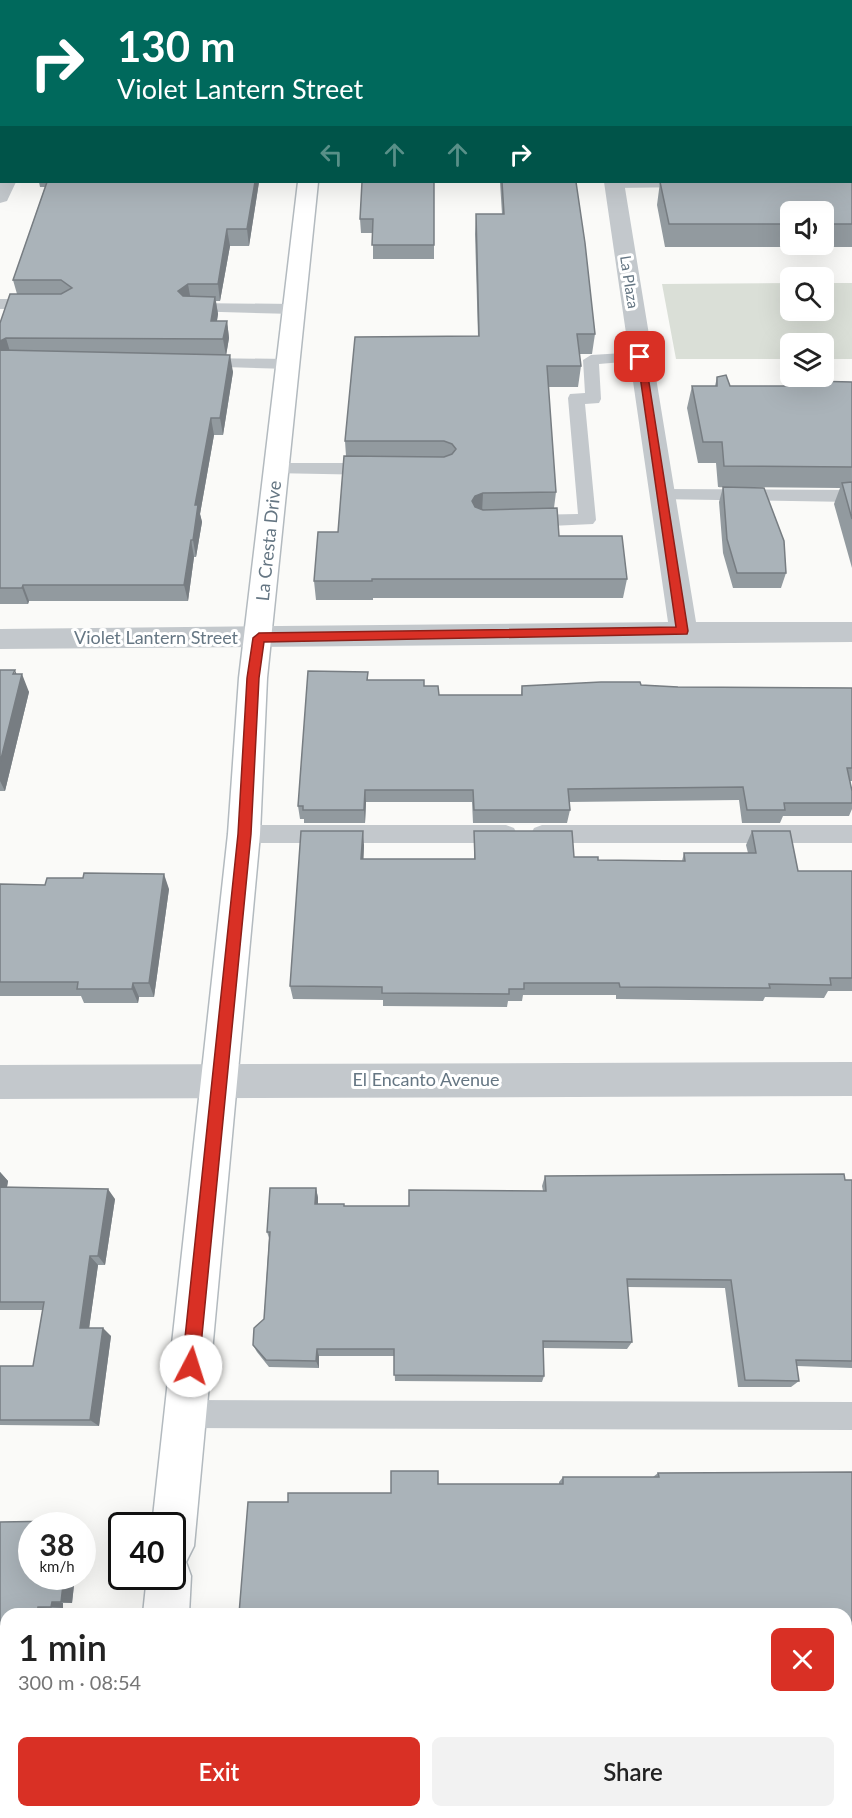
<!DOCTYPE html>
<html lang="en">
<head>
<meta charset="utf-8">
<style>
  :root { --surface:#fff; --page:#f2f2f2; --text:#222; --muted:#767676; --accent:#d93025 }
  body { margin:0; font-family:Lato,sans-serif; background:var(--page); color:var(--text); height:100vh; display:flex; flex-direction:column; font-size:22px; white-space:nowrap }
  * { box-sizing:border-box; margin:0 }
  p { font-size:20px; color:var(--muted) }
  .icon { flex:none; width:33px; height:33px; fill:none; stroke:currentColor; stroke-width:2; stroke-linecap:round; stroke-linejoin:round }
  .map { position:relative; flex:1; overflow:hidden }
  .sheet { position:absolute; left:0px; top:1608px; width:852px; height:210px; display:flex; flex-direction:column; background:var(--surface); border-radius:18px 18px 0 0; box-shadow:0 6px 24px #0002 }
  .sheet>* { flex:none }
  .guide { position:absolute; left:0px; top:0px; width:852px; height:183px; box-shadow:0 6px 24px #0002; background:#00695c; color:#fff; overflow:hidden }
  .buttons { position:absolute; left:780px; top:201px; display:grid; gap:12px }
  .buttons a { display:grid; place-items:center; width:54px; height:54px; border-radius:9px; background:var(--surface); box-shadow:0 6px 24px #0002; font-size:30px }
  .speed { position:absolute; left:18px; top:1512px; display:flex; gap:12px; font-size:30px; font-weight:700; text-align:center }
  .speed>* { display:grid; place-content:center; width:78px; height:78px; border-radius:50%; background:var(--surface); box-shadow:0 6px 24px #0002; line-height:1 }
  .speed small { font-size:15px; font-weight:400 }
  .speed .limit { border:3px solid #111; border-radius:9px; background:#fff; color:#111 }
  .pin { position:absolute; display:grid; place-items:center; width:51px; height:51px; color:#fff; margin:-26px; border-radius:12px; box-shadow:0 3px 9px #0006 }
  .me { position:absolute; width:66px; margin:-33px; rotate:5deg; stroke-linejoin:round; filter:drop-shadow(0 0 4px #0008) }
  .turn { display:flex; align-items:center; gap:21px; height:126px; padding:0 18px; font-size:27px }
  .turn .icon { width:78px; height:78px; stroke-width:2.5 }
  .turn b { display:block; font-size:42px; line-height:51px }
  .lanes { display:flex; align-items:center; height:57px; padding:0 18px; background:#0003; justify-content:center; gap:30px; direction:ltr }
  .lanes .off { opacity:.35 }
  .round { display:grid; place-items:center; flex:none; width:63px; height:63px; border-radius:9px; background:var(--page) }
  .summary { display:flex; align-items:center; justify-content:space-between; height:102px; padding:0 18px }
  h1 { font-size:36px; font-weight:600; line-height:45px }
  .cta { display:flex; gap:12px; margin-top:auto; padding:12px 18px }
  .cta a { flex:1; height:69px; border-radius:9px; background:var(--accent); color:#fff; font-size:24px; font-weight:600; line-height:69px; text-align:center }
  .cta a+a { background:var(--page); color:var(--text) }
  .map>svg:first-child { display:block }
</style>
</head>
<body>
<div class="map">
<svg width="852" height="1818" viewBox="0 0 852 1818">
  <rect width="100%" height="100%" fill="#fafaf8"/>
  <path fill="#dadfd7" d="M790 283V310H824V283H852V359H824V344H790V359H676L662 284Z"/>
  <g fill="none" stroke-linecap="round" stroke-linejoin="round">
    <defs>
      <path id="secondary" d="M322 0H340L322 2Z
        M298 182H318L267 678 260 834 194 1546 186 1562 191 1576 189 1614H143L147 1576H172V1526H152L228 834 239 678Z
        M121 1812H169V1818H121Z"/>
      <path id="primary" d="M0 83H2V95H0Z
        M850 115H852V127H850Z"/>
    </defs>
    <use href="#secondary" stroke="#b3babf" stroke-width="3"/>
    <use href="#primary" stroke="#b5babe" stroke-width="3"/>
    <path fill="#c3c8cc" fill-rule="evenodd" d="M52 0H64V2H52Z
      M769 0H781L782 2H770Z
      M850 19H852V27H850Z
      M850 79 852 80V89L850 88Z
      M850 153H852V161H850Z
      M609 182H698L699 183 692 187 614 188 609 187 607 184Z
      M0 299H37L45 304 37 309H0Z
      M191 303 294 304 302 309 294 314 186 311 183 308 186 305Z
      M640 352 646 354 648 357 646 360 599 364 601 399 599 403 585 404 596 520 593 524 529 527 523 525 520 521 523 517 529 515 578 514 568 398 570 394 585 393 583 360 591 355Z
      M200 358 289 359 297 364 289 369 194 366 192 363 194 360Z
      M277 463H375L381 465 384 469 381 473 375 475 271 473 268 469 271 465Z
      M662 489 852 490V502L656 499 653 495 656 491Z
      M244 825H506L514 828 517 834 514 840 506 843H244L236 840 233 834 236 828Z
      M542 825H852V843H542L534 840 531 834 534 828Z
      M186 1400 852 1402V1430L186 1428 176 1424 172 1414 176 1404Z"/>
    <path fill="#c3c8cc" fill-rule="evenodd" d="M0 177 2 182H16L7 201 0 203Z
      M604 182H624L696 622H852V642L0 649V629L668 622Z
      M852 1062V1096L0 1099V1065Z"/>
    <use href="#secondary" fill="#fff" fill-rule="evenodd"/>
    <use href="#primary" fill="#fff" fill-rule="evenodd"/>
  </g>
  <path fill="#929a9f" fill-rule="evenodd" d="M0 0H42L41 2H2V36H0Z
    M90 0H198L197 2H90Z
    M852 181V247H665L657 205 660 182ZM790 212H824V244H790Z
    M39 182H259L249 246H230L220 301H216L218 314 217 321H227L229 338 226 355 233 372 223 435H214L200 514 202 522 196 557H194L188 601H29L28 604H0V323L17 294 13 280 45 187H40Z
    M434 182V259H373V233H361L360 219Z
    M500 182H576L595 334 592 354H579L581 366 578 387H548L556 492 554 508 559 536 627 579 623 598H373V600H316L314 581 338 532 346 456 345 441 478 336 475 234 476 214H502Z
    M717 377 730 386H809L811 381 852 382V568L834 504 840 488 718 487 716 463H698L687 408 692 386H715Z
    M723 487 786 573 781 588H733L723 553 719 502Z
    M0 670 16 674 29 692 5 791H0Z
    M368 672V680L424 686 439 695H521L522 686 641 685 678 687 852 688V781H850L852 791V809L849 816H783L780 823H742L739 800 569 802 570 810 567 823H473L472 802H366L365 823H304V819H300L298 806Z
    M474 831 574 857 598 860 682 861 684 853H748L746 845 752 831 798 871H852V991H828L824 998 765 997 763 1001 616 999V995H523L522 1001H508L507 1007 383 1006V1000L293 999 290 986 364 845 363 859H474Z
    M0 884 169 889 154 997H139L138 1003H84L81 996H0Z
    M0 1172 8 1181 7 1187 115 1199 105 1265H98L89 1328 111 1336 99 1426 0 1425V1366H33L43 1310H0Z
    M545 1176 852 1180V1368L797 1366 799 1381 791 1387H738L725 1288 627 1287 632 1342 627 1349 544 1348V1376L542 1382 395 1381 394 1356H319V1368L269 1367 257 1352 253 1345 264 1319 269 1238 267 1232 316 1188 318 1198V1204H344V1206H409L543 1191 542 1186Z
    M658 1473 846 1710 288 1502 391 1493 438 1484H559V1482L563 1477H653Z
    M62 1521 73 1526H32V1576H75L72 1603H63V1608H50L49 1614H6V1741H0V1522Z"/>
  <path fill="#777d82" d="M33 0H42L41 2H33Z
    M255 182H259L249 246 247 229Z
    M227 229 230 246 220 301 218 284Z
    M188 284 191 301 181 308 178 291Z
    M215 297 218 314 214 338 211 321Z
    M227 321 229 338 226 356 223 339Z
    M6 338 11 355 0 357V341Z
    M230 355 233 372 223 435 220 418Z
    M211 418 214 435 200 514 202 522 196 557 193 540 195 505Z
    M483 493 482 513 471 521 472 501 475 496Z
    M191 540 194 557 188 601 184 585Z
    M23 585 29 601 28 604 22 588Z
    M15 670 20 683 22 674 29 692 5 791 0 781V763Z
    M365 790 366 802 365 823 364 810Z
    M363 831 364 845 363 873 361 859Z
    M164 874 169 889 154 997 149 983Z
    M133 983 139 997 138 1003 132 989Z
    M0 1172 8 1181 5 1198 0 1193Z
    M316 1188 318 1198V1213L315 1204Z
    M108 1189 115 1199 105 1265 98 1256Z
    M90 1256 98 1265 88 1336 80 1328Z
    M103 1328 111 1336 99 1426 90 1420Z
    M317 1349 319 1356V1368L316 1361Z
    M62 1521 73 1525V1526H62Z
    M64 1576H75L72 1603 61 1602Z
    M52 1602 63 1603V1608L51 1607Z
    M38 1607 50 1608 49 1614H37Z"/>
  <path fill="#aab3b9" stroke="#777d82" stroke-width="1.5" d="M0 0H33V2H2V23H0Z
    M90 0H165V2H90Z
    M360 0H774V2H364V0Z
    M850 181H852V224H824V212H790V224H669L660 182Z
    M47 182H255L247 229H227L218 284H188L178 291 183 296 215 297 211 321H227L223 339 6 338 0 341V323L10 294H61L72 288 61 280H13Z
    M362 182H434V245H372L373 219H360Z
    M502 182H576L585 243 595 334H577L581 366H547L556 492 483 493 475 496 472 501 475 507 483 510 557 508 559 536H622L627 579H372V581H314L318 532H338L344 456 444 457 452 454 456 449 452 444 444 441H345L355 337 479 336 476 214H504Z
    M0 350 230 355 220 418H211L195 505H198L193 540H191L184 585H23L22 588H0Z
    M726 375 730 386H812L811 381 852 382V467L724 466 722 442H703L692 386H717V377Z
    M852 482V519L842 483Z
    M723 487 764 488 784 541 786 573H737L727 539Z
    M0 670H15L13 674H22L0 763Z
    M308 671 368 672 367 680H424V686H438L439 695H522V686L601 682H640L641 685 678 687 852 688V768H847L852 791V803H784L785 810H747L743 787 568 789 570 810H474L473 790H365L364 810H303V806H298Z
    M301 831H363L361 859H475L474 831H572L574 857H598V860L685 861 684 853H756L752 831H790L798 871H852V978H830L831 985 769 984 770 988 620 987 619 983H524V989H509V994L382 993V987L290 986Z
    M84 873 164 874 149 983H133L132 989H77L78 982H0V884L45 885 47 878H83Z
    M844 1174 845 1180H852V1361L796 1360 799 1381 745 1380 731 1280 627 1279 632 1342 543 1341 544 1376 394 1375V1349H317L316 1361 266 1360 253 1345 254 1328 264 1319 270 1232H267L270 1188H316L315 1204H344V1206H409V1190L546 1191 545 1176Z
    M0 1187 108 1189 98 1256H90L80 1328H103L90 1420H0V1366H33L44 1302H0Z
    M391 1471H438V1484H563V1477H659L658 1473 852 1472V1710H846V1614H239L248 1502H288V1493H391Z
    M62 1521V1526H32V1576H64L61 1602H52L51 1607H38L37 1614H6V1741H0V1522Z"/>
  <path fill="#d93025" stroke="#8d1f18" stroke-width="1.5" d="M637 355 645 357 688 631 687 634 264 642 259 678 251 834 199 1366 197 1372 191 1375 185 1372 182 1366 238 834 247 678 253 638 259 633 676 627Z"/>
  <g text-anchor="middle" stroke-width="6" stroke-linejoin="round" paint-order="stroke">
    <g font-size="15" fill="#657683" stroke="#fff">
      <text transform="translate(629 282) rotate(81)" y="5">La Plaza</text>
    </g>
    <g font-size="18" fill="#657683" stroke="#fff">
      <text transform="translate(269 541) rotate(-84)" y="6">La Cresta Drive</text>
      <text x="156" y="644">Violet Lantern Street</text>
      <text x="426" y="1086">El Encanto Avenue</text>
    </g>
  </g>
</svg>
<div class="buttons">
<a><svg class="icon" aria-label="sound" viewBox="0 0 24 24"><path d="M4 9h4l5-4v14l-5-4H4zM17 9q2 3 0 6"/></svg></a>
<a><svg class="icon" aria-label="search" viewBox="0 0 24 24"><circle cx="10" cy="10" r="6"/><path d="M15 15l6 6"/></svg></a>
<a><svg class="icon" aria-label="layers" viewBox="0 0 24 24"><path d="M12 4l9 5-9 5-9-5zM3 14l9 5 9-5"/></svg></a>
</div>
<div class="speed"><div>38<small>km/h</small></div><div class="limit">40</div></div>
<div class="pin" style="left:640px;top:357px;background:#d93025"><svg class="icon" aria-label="arrive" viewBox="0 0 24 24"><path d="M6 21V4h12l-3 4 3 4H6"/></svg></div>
<svg class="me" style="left:191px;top:1366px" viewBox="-20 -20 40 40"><circle r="19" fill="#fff"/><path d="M0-13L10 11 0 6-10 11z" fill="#d93025"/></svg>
<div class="guide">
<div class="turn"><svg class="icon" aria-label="right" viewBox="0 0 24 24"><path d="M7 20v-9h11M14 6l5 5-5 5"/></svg><div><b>130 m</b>Violet Lantern Street</div></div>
<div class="lanes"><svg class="icon off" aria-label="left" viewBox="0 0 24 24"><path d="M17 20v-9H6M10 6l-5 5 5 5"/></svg><svg class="icon off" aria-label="ahead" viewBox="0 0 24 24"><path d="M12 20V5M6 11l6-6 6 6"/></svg><svg class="icon off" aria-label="ahead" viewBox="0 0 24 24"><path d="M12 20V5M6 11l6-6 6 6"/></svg><svg class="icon" aria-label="right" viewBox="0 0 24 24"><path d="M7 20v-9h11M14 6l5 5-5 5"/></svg></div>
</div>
<section class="sheet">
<div class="summary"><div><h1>1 min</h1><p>300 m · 08:54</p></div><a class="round" style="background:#d93025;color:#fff"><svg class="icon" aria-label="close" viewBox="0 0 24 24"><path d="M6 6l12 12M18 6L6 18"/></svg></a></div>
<div class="cta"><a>Exit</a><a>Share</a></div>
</section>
</div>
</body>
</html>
